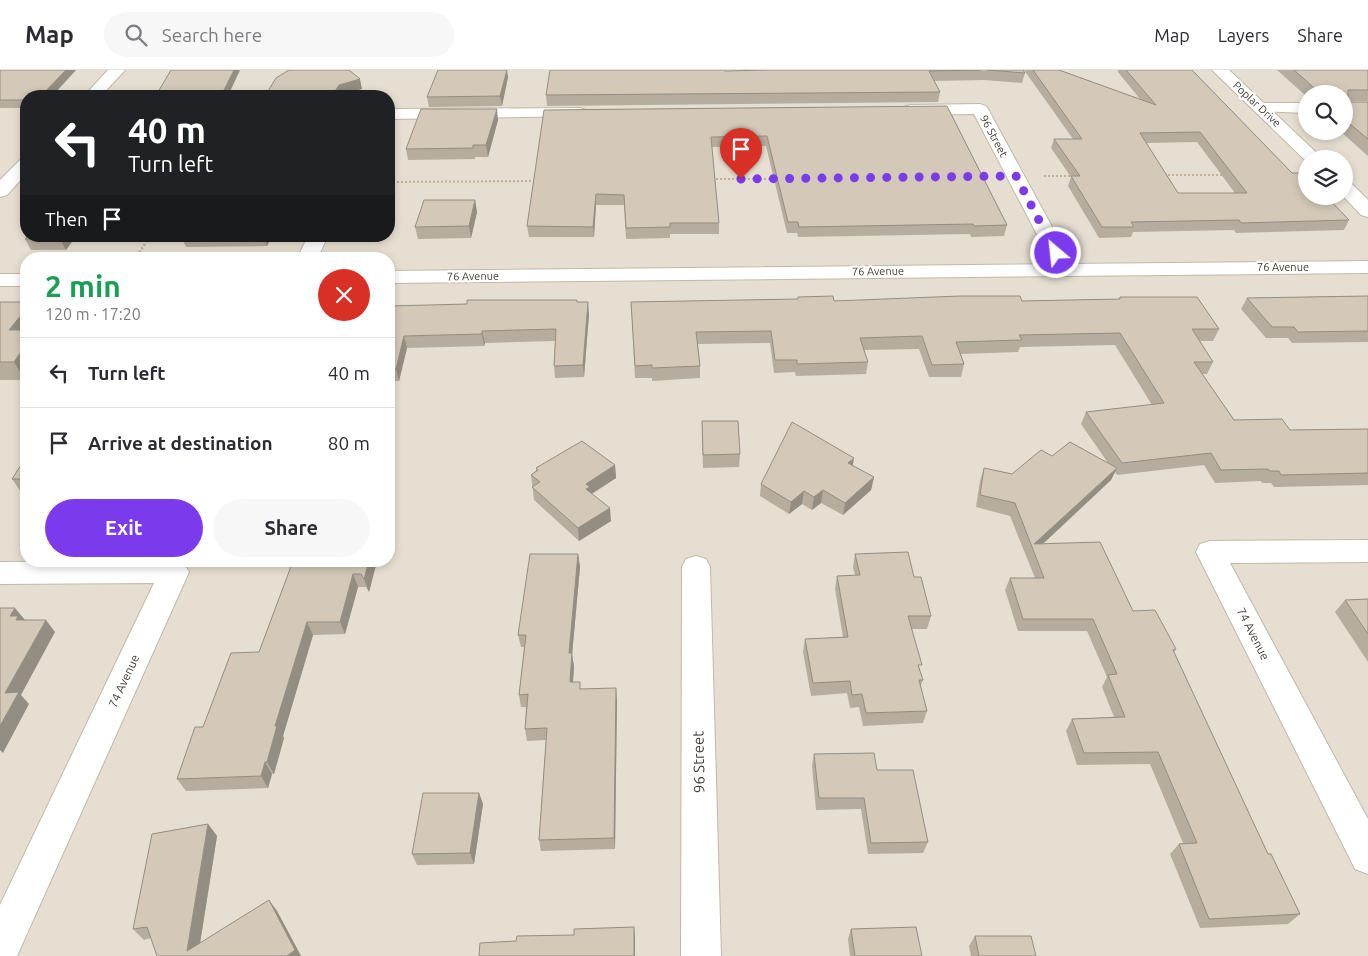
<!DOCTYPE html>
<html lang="en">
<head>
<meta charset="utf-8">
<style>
  :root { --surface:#fff; --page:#f7f7f7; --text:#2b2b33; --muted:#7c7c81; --line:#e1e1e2; --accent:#7c3aed }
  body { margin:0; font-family:Ubuntu,sans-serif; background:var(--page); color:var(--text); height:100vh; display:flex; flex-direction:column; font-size:19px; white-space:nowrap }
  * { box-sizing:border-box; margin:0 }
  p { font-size:16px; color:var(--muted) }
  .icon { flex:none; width:28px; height:28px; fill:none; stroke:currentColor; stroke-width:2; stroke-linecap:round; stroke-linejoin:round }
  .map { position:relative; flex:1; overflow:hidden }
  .panel { position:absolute; left:20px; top:182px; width:375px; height:315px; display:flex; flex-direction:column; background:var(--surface); border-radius:20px; box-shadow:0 2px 8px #0003 }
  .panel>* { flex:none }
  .hud { position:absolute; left:20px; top:20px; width:375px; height:152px; border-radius:20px; box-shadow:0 2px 8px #0003; background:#202124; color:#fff; overflow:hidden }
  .tools { position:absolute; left:1298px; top:15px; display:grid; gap:10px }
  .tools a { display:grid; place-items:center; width:55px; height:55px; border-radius:50%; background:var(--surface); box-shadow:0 2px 8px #0003; font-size:25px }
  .pin { position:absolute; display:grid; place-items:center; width:42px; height:42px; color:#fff; margin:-51px -21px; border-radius:50% 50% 50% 0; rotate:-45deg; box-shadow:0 0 5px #0007 }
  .pin .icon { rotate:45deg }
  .me { position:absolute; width:55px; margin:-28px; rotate:332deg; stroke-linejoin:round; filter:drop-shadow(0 0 4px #0008) }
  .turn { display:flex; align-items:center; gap:18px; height:105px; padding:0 25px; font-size:22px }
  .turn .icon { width:65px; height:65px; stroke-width:2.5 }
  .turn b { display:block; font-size:35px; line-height:42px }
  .then { display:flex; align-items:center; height:48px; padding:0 25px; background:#0003; gap:10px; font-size:19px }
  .round { display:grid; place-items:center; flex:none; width:52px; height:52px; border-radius:26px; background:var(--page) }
  .summary { display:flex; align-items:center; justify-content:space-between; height:85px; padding:0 25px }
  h1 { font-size:30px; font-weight:700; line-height:38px; color:#1e9e55 }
  .action { display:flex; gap:10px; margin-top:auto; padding:10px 25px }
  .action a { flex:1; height:58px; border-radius:30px; background:var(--accent); color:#fff; font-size:20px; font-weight:700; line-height:58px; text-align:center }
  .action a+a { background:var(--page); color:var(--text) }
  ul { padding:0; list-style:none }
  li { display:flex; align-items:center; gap:15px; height:70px; padding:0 25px; border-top:1px solid var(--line) }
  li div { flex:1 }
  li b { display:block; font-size:19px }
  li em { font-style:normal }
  header { display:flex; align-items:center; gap:30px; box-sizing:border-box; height:70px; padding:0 25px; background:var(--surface); border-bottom:1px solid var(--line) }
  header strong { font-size:24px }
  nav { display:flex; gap:28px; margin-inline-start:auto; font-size:18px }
  .search { width:350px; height:45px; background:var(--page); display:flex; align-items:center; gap:12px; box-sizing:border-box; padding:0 18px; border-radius:28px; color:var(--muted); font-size:19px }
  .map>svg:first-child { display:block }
</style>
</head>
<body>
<header>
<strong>Map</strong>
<div class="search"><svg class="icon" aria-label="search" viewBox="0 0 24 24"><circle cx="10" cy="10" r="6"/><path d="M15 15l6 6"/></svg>Search here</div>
<nav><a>Map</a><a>Layers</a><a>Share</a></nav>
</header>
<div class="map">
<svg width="1368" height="886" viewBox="0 0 1368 886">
  <rect width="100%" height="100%" fill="#f2ede3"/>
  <path fill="#e6dfd1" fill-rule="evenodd" d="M0 0H1368V886H0ZM1306 24H1344V61H1306ZM26 26H389V166H26ZM1306 89H1344V126H1306ZM26 189H389V491H26Z"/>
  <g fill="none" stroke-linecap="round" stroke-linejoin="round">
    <defs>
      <path id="minor" d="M1262 33H1306V43L1256 41 1254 38 1256 35Z
        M980 34 986 36 988 39 1075 199 1072 203 1065 205 1058 203 1055 199 974 44 910 45 904 43 902 40 904 37 910 35Z
        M580 38 586 40 588 43 586 46 389 49V39Z
        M308 166H328L317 189H297Z
        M1368 470V492L1230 493 1368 749V804L1355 799 1196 482 1200 474 1210 471Z
        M696 486 706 489 710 497 721 886H681L682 497 686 489Z
        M175 491 184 494 189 502 17 886H0V835L154 513 0 514V492Z"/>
      <path id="tertiary" d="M108 0H125L101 26H84Z
        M1212 0H1229L1323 89H1306V91Z
        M26 89V104L7 125 0 127V110L20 90Z
        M1344 112 1351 113 1368 130V147L1361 145 1343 126Z
        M1368 191V203L389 213V201Z
        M0 204H26V216H0Z"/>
    </defs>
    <use href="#minor" stroke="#c1b8a8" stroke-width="2"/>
    <use href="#tertiary" stroke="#c1b8a8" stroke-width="2"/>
    <path stroke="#c0b196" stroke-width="2" stroke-dasharray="2 2" stroke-linecap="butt" d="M1164 105H1226
      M1044 106H1073
      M712 109H778
      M389 112 538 111"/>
    <path stroke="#c0b196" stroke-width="2.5" stroke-dasharray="2 2" stroke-linecap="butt" d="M135 189 150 166"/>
    <use href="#minor" fill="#fff" fill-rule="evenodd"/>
    <use href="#tertiary" fill="#fff" fill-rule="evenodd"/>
  </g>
  <path fill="#b6ad9e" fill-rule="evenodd" d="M0 0H76L52 26H26V38H0Z
    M1023 0 1025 3 1022 13 984 10 934 11 940 22 938 32 547 36 546 25 725 1Z
    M1024 0H1059L1140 29 1118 2V0H1192L1292 103 1349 150 1344 160 1236 163 1234 160 1133 162 1131 167 1099 168 1068 116 1071 107 1051 78 1054 69H1073ZM1197 72 1235 123H1178L1146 73Z
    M1277 0H1368V31H1348V32H1368V86L1340 61H1344V24H1306V26Z
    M508 7 502 36 429 37 427 27Z
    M947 36 1007 155 1004 166 971 167 970 164 798 167 797 163H787L766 76 712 77 719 153V164H670V168L626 169 624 135H596L594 167H529L527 156 544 40Z
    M498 50 488 87H475V89L408 90 406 79Z
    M475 130 477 142 471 168 418 169 415 157Z
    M76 166 66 180H31L25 169Z
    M181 166H272L267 176 186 177Z
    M1368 226V272L1292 273 1288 268H1266L1241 239 1247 228Z
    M1120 227 1219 259 1213 271H1200L1213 292 1207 304H1202L1234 350 1290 360 1368 359V415L1274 417 1271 413H1262L1261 411 1215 413 1204 395 1117 405 1115 402 1111 410 1043 474 1133 541 1176 579 1174 583 1268 784 1300 844 1288 854 1200 858 1170 784 1179 774 1183 773 1150 694 1077 695 1066 661 1072 649 1114 647 1102 617 1107 607 1087 561H1018L1005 520 1010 508H1035L1010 446 976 437 980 411 984 398 1012 404 1052 386 1108 393 1081 354 1086 342 1152 335 1115 275 1020 277 1018 282 961 284 964 294 961 307H929L919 279 864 280 868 292 866 304 796 306 795 302 774 303 770 273 698 274 700 296V308L652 311V308H635L631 232 1022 231 1119 229Z
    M0 232 26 239V309L25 310H0Z
    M578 232 589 244 584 307 555 308 554 296 555 271 485 273 484 276 407 278 399 311H389V236Z
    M702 351 740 384 739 397 703 398Z
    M26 387V422H21L12 409Z
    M615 395 616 408 592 424 611 451 579 471 534 430 531 405 536 401V398Z
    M853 396 874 407 871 420 843 445 821 433 812 440 802 434 789 444 760 426 761 414Z
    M578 484 580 497 572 585 574 596 573 612 581 619 617 630 615 779 541 781 539 770 546 670 527 671 525 659 526 637H521L519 625 524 577H521L518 565Z
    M855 484 914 507 931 546 927 559H912L920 601 923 610 920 617 927 641 923 653 863 656 859 637 850 638 847 623 811 626 803 582 805 569 843 567 835 519 837 506 855 505 853 497Z
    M293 491H377L369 522 366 517H358L345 564 313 565 283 666 284 668 274 704H272L268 718 186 721 177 709 203 657 259 582Z
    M1368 529V592L1335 542 1345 530Z
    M814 684 877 700 928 772 923 783 868 784 861 739 816 740 812 696Z
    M479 723 483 734 474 794 417 795 412 784Z
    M208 754 217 766 200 873 277 841 301 886H157L151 868 144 870 133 859Z
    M851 859 922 886H850L848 869Z
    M975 866 1036 886H971L969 876Z"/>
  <path fill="#948d81" d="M66 0H76L52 26H41Z
    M234 0H240L228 26H221Z
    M507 0 508 7 502 36 500 26Z
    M360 9 362 19 341 25V26H332L339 15Z
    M497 39 498 50 488 87 486 75Z
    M596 124V135L594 167 593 157Z
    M475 130 477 142 471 168 469 156Z
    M62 166H76L66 180 60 169Z
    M263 166H272L267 176Z
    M588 232 589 244 584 307 583 295Z
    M26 239V271L9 260Z
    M482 261 485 273 484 276 482 264Z
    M404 266 407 278 399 311 396 299Z
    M26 275V309L25 310 14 292Z
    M854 388 852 400 848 393Z
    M615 395 616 408 591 424 588 432 586 414Z
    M1117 398 1111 410 1034 482V474Z
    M874 407 871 420 843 445 845 433Z
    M823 420 821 433 812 440 814 427Z
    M804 421 802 434 789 444 791 432Z
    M389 422 393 435 389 449Z
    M610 438 611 451 579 471 578 458Z
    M578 484 580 497 572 585 574 596 572 625 570 612 569 583Z
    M369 491H377L369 522 364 509Z
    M353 504 358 517 345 564 340 552Z
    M15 538 25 550 28 558 10 546Z
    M46 550 55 562 21 625 29 634 3 683 0 680V656L5 623Z
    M307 552 313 565 283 666 284 668 274 704 267 692 275 656Z
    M616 618 617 630 615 779 614 768Z
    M265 692 272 704 268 718 261 706Z
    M479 723 483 734 474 794 470 783Z
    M208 754 217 766 198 886 187 881Z
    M269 830 277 841 301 886H287Z
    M634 857 635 867V886H634Z"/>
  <path fill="#d4c9b8" stroke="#948d81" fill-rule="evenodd" d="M0 0H66L41 26H26V30H0Z
    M171 0H234L221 26H149L153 22H158Z
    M289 0H349L360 9 339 15 332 26H265L276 8Z
    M438 0H507L500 26 427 27Z
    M550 0H725V1L769 0H981L929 1 940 22 546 25Z
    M987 0H1023L1025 3Z
    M1033 0H1059L1156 35 1126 0H1192L1292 103H1299L1306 110V126H1326L1349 150 1241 153 1239 150 1131 152 1134 157H1102L1071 106H1080L1054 69H1082ZM1200 62 1247 123H1178L1140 63Z
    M1294 0H1368V20H1348V32H1368V69L1344 49 1348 48 1344 44V24H1321Z
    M947 36 1007 155 974 156 973 154 799 157 798 152H788L767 66 711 67 719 153H670V157L626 158 624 125 596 124 593 157 527 156 544 40Z
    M421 39H497L486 75H473V78L406 79Z
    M424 130H475L469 156 415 157Z
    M28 166H62L60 169H25Z
    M833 226 834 231 960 226H1020L1022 231 1120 229V227H1197L1219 259H1192L1213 292H1194L1234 350 1282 349 1290 360 1368 359V403L1281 405 1279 401H1270L1268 399 1221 400 1211 383 1122 393 1086 342 1164 333 1120 263 1019 265 1022 270 956 272 964 294 932 295 922 266 860 268 868 292 797 294V290H775L771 261 696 262 700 296 652 298V295L635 296 631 232 798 229V227Z
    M1368 226V261L1298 262 1294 257H1272L1247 228Z
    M467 230H577V232H588L583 295 554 296 556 259 482 261V264L404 266 396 299H389V236L467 234Z
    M0 232H26V239L9 260H26V275L14 292H0Z
    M702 351H738L740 384 703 385Z
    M792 352 854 388 848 393 874 407 845 433 823 420 814 427 804 421 791 432 761 414Z
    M582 371 615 395 586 414 590 417 586 419 610 438 578 458 532 417 540 412 531 405 538 400 536 398Z
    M1070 372 1117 398 1034 474 1100 472 1133 541 1155 540 1176 579 1173 580 1268 784H1271L1300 844 1209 849 1179 774 1197 773 1158 682 1084 683 1072 649 1125 647 1108 605 1117 604 1093 549H1023L1010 508H1044L1015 433 980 425 984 398 1012 404 1041 380 1052 386Z
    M26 387V409H12Z
    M908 482 914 507H921L931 546H908L922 595H918L923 610H919L927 641 866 643 862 624 852 625 850 611 813 613 805 569 848 567 837 506 860 505 855 484Z
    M530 484H578L569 583H572L570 612H580V619L616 618 614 768 539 770 547 658 525 659 528 624 519 625 526 565H518Z
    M293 491H369L364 509 361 504H353L340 552H307L275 656H277L267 692H265L261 706 177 709 195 657H203L231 583 259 582Z
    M1368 529V564L1345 530Z
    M0 538H15L10 546H18L16 550H46L5 623 19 622 0 656Z
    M874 683 877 700H913L928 772 871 773 864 728H819L814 684Z
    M423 723H479L470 783 412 784Z
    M208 754 187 881 269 830 295 880 287 886H157L147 857 133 859 152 764Z
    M634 857V886H479L480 873 516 871 517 866 574 865V859Z
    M916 857 922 886H855L851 859Z
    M975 866H1031L1036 886H979Z"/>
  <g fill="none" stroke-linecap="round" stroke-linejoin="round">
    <path stroke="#7c3aed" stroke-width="9" stroke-dasharray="0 16.2" d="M741 109 1016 106 1056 183"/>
  </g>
  <g text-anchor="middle" stroke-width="4.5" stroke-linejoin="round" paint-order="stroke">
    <g font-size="11" fill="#443d33" stroke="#fff">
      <text transform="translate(1257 34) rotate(43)" y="4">Poplar Drive</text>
      <text transform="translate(994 66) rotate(62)" y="4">96 Street</text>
      <text x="1283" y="201">76 Avenue</text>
      <text transform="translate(878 201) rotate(-1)" y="4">76 Avenue</text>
      <text transform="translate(473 206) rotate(-1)" y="4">76 Avenue</text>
    </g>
    <g font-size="12" fill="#443d33" stroke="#fff">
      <text transform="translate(1253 564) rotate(63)" y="4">74 Avenue</text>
      <text transform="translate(124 611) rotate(-65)" y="4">74 Avenue</text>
    </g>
    <g font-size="15" fill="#443d33" stroke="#fff">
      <text transform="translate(699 692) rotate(-91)" y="5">96 Street</text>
    </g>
  </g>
</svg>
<div class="tools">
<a><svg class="icon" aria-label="search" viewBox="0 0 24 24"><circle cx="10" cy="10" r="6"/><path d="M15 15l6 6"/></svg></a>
<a><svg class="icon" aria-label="layers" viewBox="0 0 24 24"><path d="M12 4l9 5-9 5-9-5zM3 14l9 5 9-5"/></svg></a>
</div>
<div class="pin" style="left:741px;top:109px;background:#d93025"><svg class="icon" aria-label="arrive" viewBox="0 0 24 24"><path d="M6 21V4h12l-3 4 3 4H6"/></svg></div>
<svg class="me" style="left:1056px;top:183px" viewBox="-20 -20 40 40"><circle r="17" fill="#7c3aed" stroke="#fff" stroke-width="3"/><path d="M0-11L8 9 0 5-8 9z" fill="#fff"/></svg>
<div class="hud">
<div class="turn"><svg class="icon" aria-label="left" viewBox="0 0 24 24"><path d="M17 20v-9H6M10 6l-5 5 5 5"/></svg><div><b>40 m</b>Turn left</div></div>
<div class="then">Then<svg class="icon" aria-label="arrive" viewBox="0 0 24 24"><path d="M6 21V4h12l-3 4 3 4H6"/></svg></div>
</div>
<section class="panel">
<div class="summary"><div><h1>2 min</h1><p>120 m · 17:20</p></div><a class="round" style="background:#d93025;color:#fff"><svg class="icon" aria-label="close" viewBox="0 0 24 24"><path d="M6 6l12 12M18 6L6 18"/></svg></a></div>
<ul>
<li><svg class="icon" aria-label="left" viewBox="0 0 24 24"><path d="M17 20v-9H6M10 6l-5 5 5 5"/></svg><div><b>Turn left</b></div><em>40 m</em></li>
<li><svg class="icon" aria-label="arrive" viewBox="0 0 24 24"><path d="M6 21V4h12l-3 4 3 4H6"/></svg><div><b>Arrive at destination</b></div><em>80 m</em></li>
</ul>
<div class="action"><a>Exit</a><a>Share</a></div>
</section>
</div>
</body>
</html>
